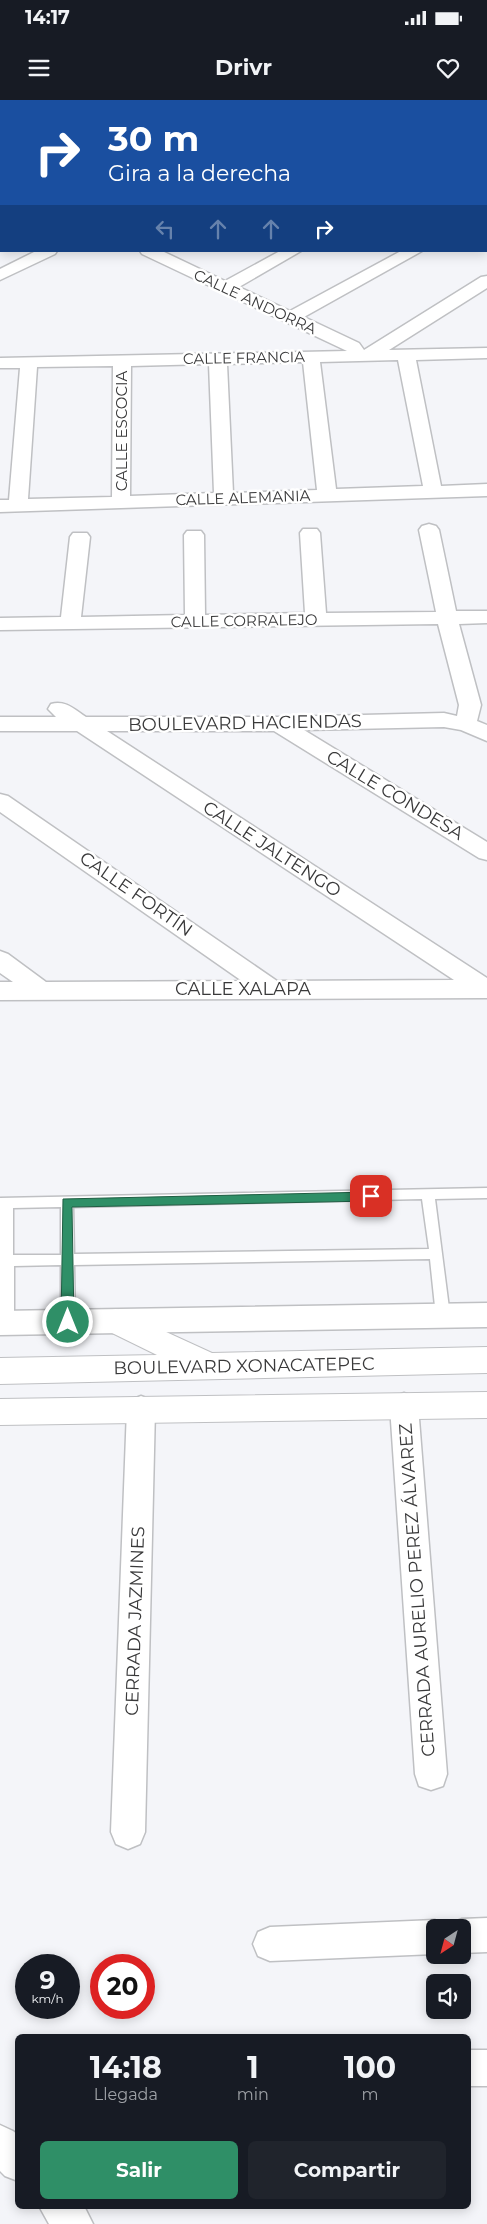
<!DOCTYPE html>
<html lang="es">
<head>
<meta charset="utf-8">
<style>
  :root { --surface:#171b24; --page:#20242c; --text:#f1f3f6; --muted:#9ea1a6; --accent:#2f8f67 }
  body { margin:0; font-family:Montserrat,sans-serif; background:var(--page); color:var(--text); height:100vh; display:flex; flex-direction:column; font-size:19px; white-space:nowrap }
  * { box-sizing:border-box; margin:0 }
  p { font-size:16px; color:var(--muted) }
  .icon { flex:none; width:28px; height:28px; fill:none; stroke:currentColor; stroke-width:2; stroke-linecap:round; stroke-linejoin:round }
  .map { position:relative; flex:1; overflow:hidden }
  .details { position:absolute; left:15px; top:1934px; width:456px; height:175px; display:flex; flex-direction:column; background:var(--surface); border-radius:8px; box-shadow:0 2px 12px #0003 }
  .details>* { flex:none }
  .hud { position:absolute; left:0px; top:0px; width:488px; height:152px; box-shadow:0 2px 12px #0003; background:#1a4fa0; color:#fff; overflow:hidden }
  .needle { width:32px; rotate:216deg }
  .tools { position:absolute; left:426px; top:1819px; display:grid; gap:10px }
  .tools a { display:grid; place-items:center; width:45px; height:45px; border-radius:8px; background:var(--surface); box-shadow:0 2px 12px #0003; font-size:25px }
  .speed { position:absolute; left:15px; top:1854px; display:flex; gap:10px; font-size:25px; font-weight:700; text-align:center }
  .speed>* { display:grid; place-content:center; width:65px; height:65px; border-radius:50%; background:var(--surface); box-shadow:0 2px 12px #0003; line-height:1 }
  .speed small { font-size:12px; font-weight:400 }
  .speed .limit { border:8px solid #d22; background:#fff; color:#111 }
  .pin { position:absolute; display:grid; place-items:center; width:42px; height:42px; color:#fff; margin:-21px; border-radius:10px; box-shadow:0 2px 8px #0006 }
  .me { position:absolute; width:55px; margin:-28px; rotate:0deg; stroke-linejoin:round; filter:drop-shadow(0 0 4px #0008) }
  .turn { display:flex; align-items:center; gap:18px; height:105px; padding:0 25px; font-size:22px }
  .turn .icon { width:65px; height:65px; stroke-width:2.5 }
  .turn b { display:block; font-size:35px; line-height:42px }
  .lanes { display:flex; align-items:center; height:48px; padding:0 25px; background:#0003; justify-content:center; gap:25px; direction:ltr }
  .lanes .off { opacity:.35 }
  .eta { display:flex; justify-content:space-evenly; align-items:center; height:85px; text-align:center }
  .eta b { font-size:30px; font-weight:700; line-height:35px }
  .action { display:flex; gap:10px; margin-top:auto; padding:10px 25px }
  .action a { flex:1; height:58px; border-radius:8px; background:var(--accent); color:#fff; font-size:20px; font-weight:700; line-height:58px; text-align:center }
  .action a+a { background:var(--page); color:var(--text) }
  .status { display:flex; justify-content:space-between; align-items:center; height:35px; padding:0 25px; background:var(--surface); direction:ltr }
  .status svg { height:14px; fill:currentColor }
  header { display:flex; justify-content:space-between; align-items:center; height:65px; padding:0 25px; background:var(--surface); font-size:22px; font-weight:700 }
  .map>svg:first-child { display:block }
</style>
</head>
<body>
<div class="status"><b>14:17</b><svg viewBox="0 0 49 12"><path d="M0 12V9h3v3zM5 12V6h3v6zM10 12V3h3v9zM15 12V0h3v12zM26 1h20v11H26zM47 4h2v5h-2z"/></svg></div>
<header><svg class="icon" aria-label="menu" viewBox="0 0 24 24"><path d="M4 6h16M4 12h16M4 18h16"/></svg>Drivr<svg class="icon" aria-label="heart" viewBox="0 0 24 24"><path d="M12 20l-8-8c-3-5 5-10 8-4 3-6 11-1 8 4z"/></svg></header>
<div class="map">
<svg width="487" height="2124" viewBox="0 0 487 2124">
  <rect width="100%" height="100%" fill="#f4f5f9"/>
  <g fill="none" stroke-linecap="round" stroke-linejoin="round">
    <defs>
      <path id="lane" d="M219 0H228V1H219Z
        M238 0H247V1H238Z
        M486 107H487V111H486Z
        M487 1088V1098L435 1099 450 1216 448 1220 443 1222 438 1220 436 1216 430 1159 74 1165 75 1222 73 1226 68 1228 63 1226 61 1222V1165L14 1166V1223L12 1227 7 1229 2 1227 0 1223V1098ZM422 1099 429 1149 74 1154 73 1107ZM61 1107V1155H13V1108Z"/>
      <path id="street" d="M190 0H207V1H191Z
        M334 0H351V1H335Z
        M368 0H385V1H369Z
        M0 11H1V19H0Z
        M486 23H487L486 32Z
        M486 52H487V62H486Z
        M0 77 1 78V88L0 87Z
        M1 111V121L0 122V112Z
        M486 115H487V125H486Z
        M36 151H57L55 154 0 180V169Z
        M140 151H162L225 181 280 151H301L239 187 290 211 401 151H422L304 217 359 243 364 250 481 177 487 176V188L389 250 487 248V258L416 260 441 386 487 384V396L0 412V400H9L20 268H0V258L347 251 142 154ZM398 260 423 386 336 389 320 262ZM303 262 317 390 233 393 227 264ZM209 264 214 393 130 396 131 266ZM113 266 112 397 28 399 37 267Z
        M429 424 436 426 439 430 456 511H487V523L459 524 481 605 477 621 487 625V641L461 630 444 627 304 630 487 742V760L479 758 274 631H107L487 878V898L0 900V882H13L0 873V851L8 854 46 882 242 881 0 712V694L8 696 277 881 454 880 77 631H0V617H56L48 609 51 604C66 600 75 610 86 617H281L444 613 457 616 459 605 438 524 0 530V518L61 517 70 437 73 433H87L90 437 81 517 185 515 184 435 187 431H201L204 435 205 515 305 513 300 433 303 429H317L320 433 326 513 436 512 419 430 422 426Z
        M487 1203V1227L0 1235V1211Z
        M404 1293 414 1297 418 1306 447 1674 443 1686 431 1690 419 1686 415 1674 390 1306 394 1297Z
        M141 1296 151 1300 155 1309 145 1732 140 1744 128 1749 116 1744 111 1732 127 1309 131 1300Z
        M487 1818V1852L462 1853V1828H435V1854L270 1861 258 1856 253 1844 258 1832 270 1827 435 1820 448 1827 450 1824 462 1819Z
        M469 1950H487V1986H469Z
        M0 2025 13 2031 18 2035V2081L5 2076 0 2071Z
        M39 2106H84L93 2124H49Z"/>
      <path id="secondary" d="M116 1209 212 1253 487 1247V1273L0 1284V1258L157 1255 106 1230 101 1221 106 1212Z
        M487 1292V1318L0 1325V1299Z"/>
    </defs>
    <use href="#lane" stroke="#bfc0c3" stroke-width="3"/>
    <use href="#street" stroke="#bfc0c3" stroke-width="3"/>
    <use href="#secondary" stroke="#bfc0c3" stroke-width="2"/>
    <path stroke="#a5a5a8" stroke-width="2" stroke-dasharray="1 2.5" stroke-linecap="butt" d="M264 0 267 1"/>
    <use href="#lane" fill="#fff" fill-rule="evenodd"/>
    <use href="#street" fill="#fff" fill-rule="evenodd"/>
    <use href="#secondary" fill="#fff" fill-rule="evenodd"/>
    <path stroke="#7f7f81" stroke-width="2.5" stroke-dasharray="6 3" stroke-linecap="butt" d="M286 0 289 1"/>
  </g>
  <path fill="#2f8f67" stroke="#1f5d43" d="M371 1092 376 1096 371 1101 72 1107 74 1222 68 1227 61 1222 63 1099Z"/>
  <g text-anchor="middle" stroke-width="5" stroke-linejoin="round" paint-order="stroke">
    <g font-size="15" fill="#39393a" stroke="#fff">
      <text transform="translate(255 202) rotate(25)" y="5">CALLE ANDORRA</text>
      <text transform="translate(244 258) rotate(-1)" y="5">CALLE FRANCIA</text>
      <text transform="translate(122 331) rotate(-90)" y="5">CALLE ESCOCIA</text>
      <text transform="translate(243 398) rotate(-2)" y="5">CALLE ALEMANIA</text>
      <text transform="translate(244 521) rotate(-1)" y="5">CALLE CORRALEJO</text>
    </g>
    <g font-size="18" fill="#39393a" stroke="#fff">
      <text transform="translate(245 623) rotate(-1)" y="6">BOULEVARD HACIENDAS</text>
      <text transform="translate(395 695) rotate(31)" y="6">CALLE CONDESA</text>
      <text transform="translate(272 749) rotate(33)" y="6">CALLE JALTENGO</text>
      <text transform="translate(136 794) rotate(35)" y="6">CALLE FORTÍN</text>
      <text x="243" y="895">CALLE XALAPA</text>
      <text transform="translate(244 1266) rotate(-1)" y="6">BOULEVARD XONACATEPEC</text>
      <text transform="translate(417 1490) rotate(-94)" y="6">CERRADA AURELIO PEREZ ÁLVAREZ</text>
      <text transform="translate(135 1521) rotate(-88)" y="6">CERRADA JAZMINES</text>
    </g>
  </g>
</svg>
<div class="tools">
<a><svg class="needle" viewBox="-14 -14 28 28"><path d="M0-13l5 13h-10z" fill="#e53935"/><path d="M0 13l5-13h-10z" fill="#9ea1a6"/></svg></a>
<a><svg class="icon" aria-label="sound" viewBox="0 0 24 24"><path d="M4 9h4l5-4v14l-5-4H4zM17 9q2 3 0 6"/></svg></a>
</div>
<div class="speed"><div>9<small>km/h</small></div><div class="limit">20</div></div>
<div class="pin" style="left:371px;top:1096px;background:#d93025"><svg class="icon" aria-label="arrive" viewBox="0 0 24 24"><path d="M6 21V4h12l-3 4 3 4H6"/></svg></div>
<svg class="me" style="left:68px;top:1222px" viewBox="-20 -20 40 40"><circle r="17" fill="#2f8f67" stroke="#fff" stroke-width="3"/><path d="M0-11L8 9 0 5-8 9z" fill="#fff"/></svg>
<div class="hud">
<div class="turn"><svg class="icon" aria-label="right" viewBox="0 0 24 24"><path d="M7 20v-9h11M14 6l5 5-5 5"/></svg><div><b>30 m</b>Gira a la derecha</div></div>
<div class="lanes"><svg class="icon off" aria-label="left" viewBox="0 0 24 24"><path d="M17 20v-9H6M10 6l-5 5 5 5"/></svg><svg class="icon off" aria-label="ahead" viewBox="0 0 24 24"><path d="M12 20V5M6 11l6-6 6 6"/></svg><svg class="icon off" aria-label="ahead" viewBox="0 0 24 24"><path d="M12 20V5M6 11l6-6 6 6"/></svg><svg class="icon" aria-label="right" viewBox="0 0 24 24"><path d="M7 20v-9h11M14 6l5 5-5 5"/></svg></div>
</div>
<section class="details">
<div class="eta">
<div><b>14:18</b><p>Llegada</p></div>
<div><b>1</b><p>min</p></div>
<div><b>100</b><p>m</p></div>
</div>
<div class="action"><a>Salir</a><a>Compartir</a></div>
</section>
</div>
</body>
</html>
